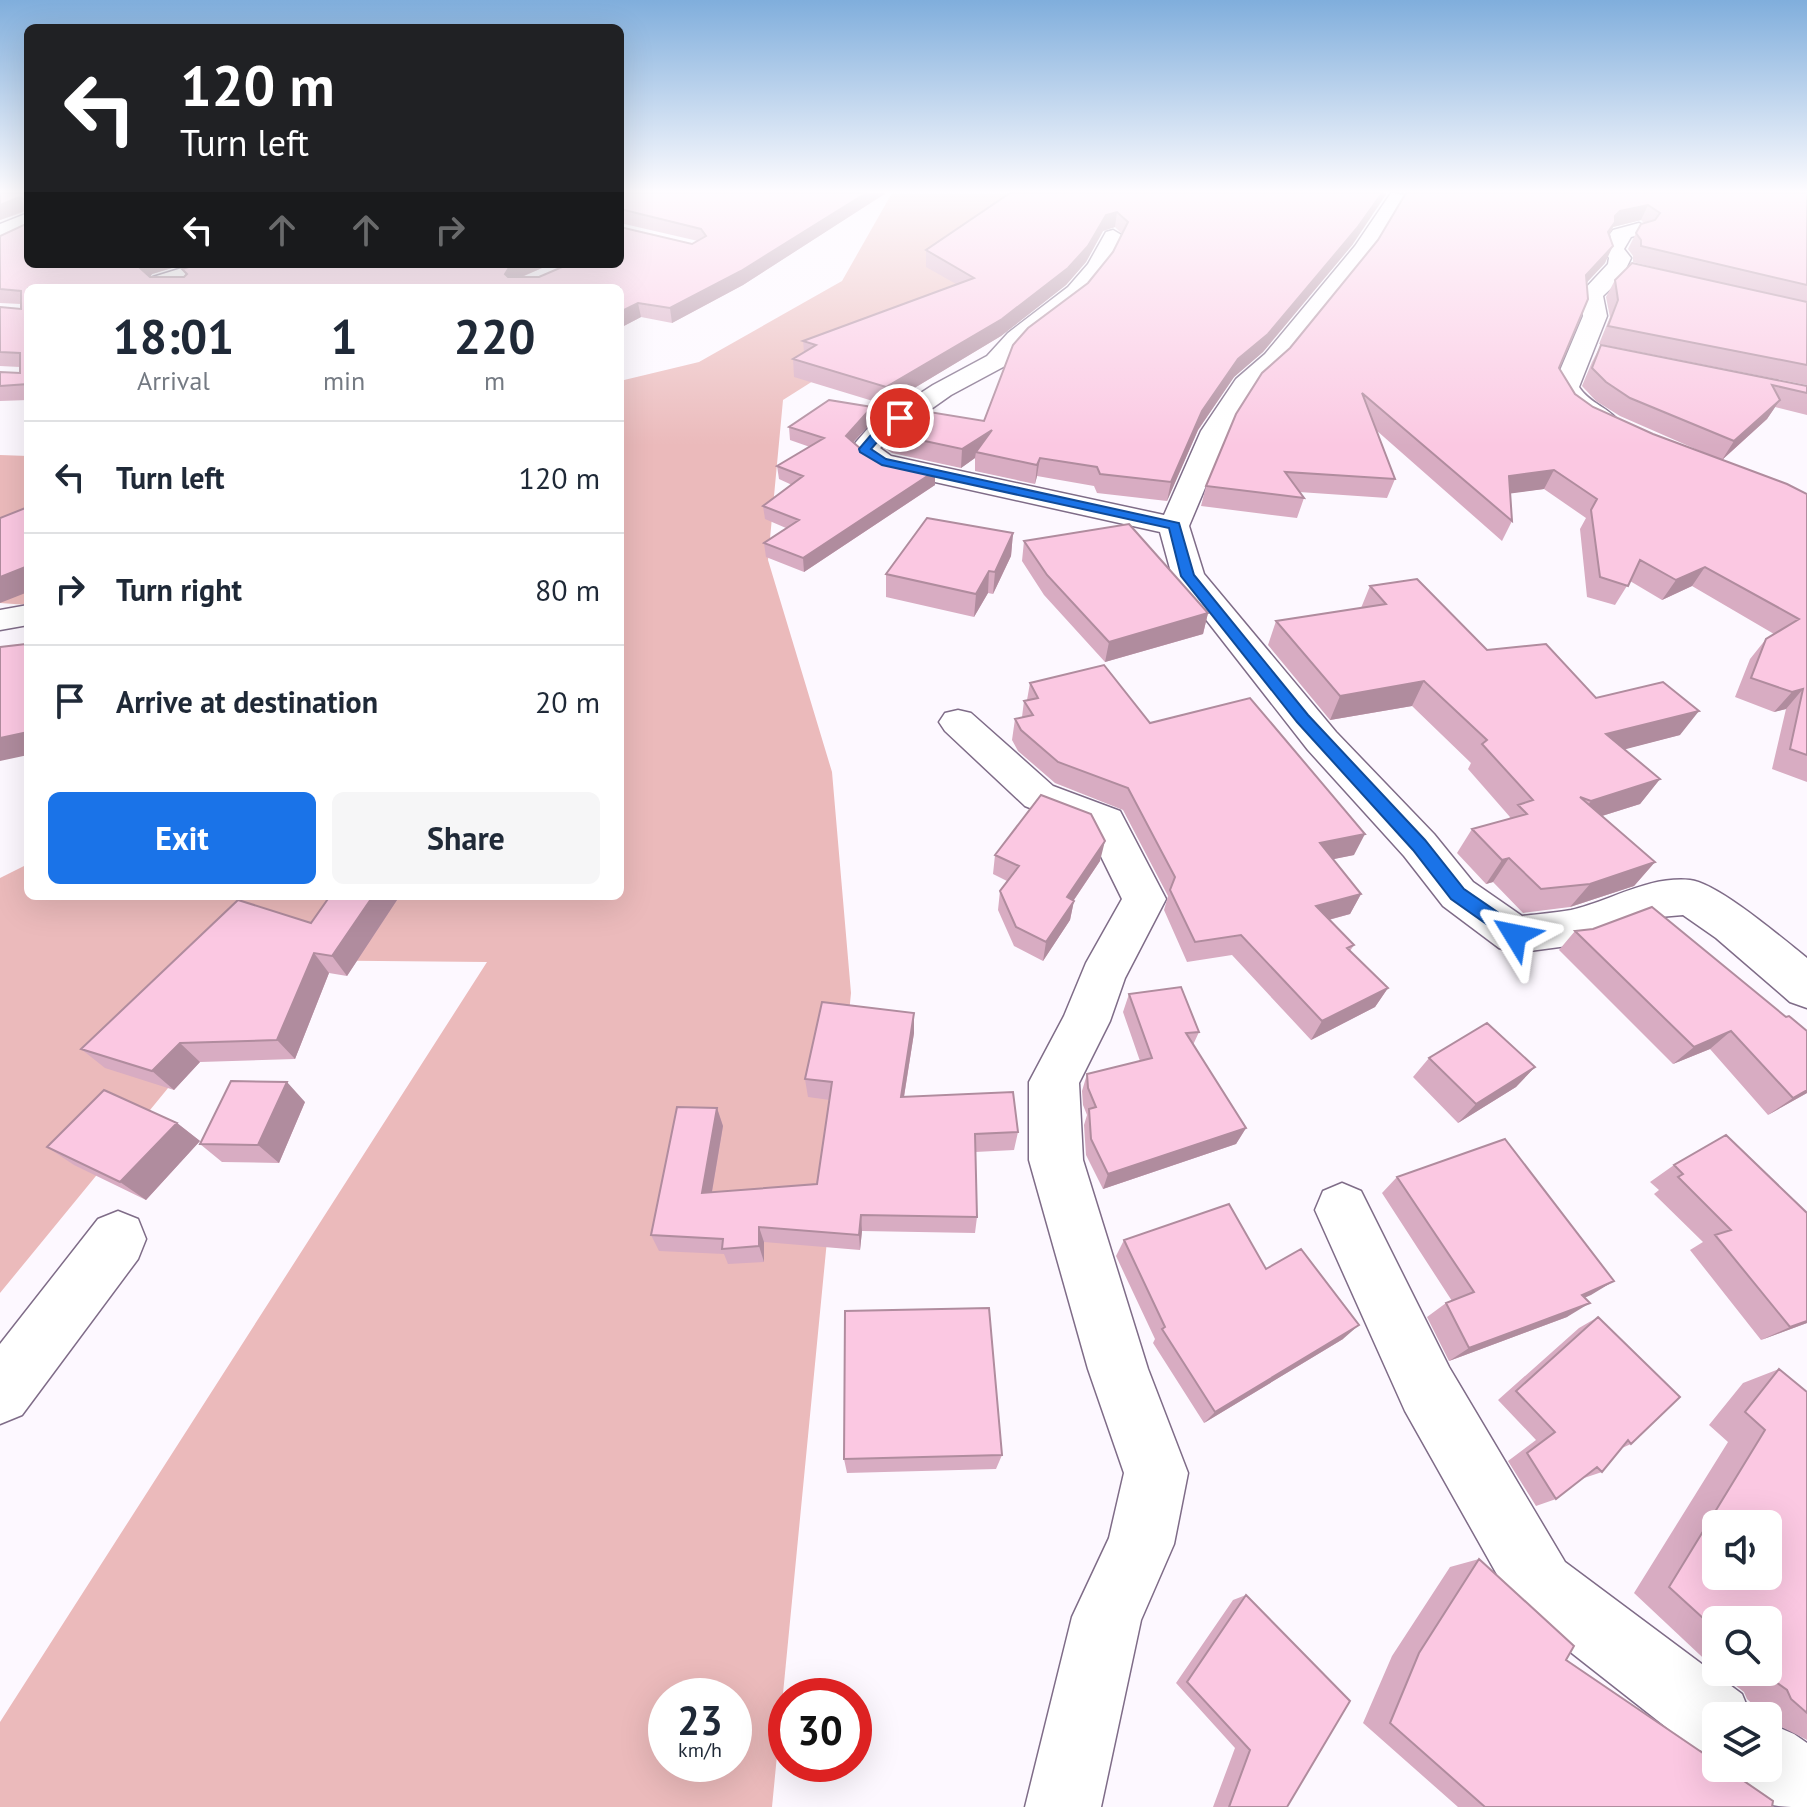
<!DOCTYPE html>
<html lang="en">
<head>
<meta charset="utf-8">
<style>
  :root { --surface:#fff; --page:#f6f6f7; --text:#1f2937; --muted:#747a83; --line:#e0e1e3; --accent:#1a73e8 }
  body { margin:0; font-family:"PT Sans",sans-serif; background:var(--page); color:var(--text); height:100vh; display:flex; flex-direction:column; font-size:30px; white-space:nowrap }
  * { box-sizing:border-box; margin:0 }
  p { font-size:26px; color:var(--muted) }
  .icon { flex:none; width:44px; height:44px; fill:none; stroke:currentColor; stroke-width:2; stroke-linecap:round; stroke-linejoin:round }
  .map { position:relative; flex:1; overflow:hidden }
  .drawer { position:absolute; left:24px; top:284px; width:600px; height:616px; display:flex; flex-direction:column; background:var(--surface); border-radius:12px; box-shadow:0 8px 32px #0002 }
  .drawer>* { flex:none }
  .guide { position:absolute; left:24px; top:24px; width:600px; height:244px; border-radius:12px; box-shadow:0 8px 32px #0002; background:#202124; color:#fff; overflow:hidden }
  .fabs { position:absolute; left:1702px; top:1510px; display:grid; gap:16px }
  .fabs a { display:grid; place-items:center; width:80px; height:80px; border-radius:12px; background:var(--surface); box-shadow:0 8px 32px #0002; font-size:40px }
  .speed { position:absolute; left:648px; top:1678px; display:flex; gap:16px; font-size:40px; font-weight:700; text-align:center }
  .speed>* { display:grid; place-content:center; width:104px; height:104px; border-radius:50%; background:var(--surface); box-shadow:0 8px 32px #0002; line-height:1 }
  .speed small { font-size:20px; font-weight:400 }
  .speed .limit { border:12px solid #d22; background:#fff; color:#111 }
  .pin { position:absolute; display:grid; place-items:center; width:68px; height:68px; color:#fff; margin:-34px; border:4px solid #fff; border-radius:50%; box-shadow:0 2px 8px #0007 }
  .me { position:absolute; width:88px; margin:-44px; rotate:305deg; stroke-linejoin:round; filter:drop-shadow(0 0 6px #0008) }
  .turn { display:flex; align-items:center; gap:28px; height:168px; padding:0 24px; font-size:36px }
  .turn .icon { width:104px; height:104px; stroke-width:2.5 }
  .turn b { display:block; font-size:56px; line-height:68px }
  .lanes { display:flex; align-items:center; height:76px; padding:0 24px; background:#0003; justify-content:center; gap:40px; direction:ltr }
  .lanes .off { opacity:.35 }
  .eta { display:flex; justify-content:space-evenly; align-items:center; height:136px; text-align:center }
  .eta b { font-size:48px; font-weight:700; line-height:56px }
  .cta { display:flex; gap:16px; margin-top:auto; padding:16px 24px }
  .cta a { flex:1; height:92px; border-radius:12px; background:var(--accent); color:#fff; font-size:32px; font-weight:700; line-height:92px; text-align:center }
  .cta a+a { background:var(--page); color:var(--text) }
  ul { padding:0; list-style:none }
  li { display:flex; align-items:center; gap:24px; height:112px; padding:0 24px; border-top:2px solid var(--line) }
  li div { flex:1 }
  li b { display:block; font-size:30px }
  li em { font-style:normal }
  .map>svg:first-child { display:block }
</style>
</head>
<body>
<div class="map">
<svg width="1807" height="1807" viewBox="0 0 1807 1807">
  <rect width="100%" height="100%" fill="#fdf8ff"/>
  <path fill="#ebbabb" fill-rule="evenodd" d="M892 193H1110L783 400 768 560 832 772 851 993 772 1807H0V1722L487 962 273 960 0 1293V878L28 864V896H620V381L699 362 842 281ZM666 1696H734V1764H666Z
    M0 455 28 456V605L0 603Z"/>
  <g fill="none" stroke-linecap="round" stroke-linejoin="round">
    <defs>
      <path id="minor" d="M1391 193 1408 195 1370 254 1283 364 1255 389 1229 431 1189 526 1204 574 1336 732 1434 834 1473 882 1522 916C1538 914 1555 913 1571 910 1611 901 1647 876 1690 880 1718 883 1783 939 1807 958V1008L1790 1002 1716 938 1683 915 1648 918 1575 945 1515 953 1499 948 1443 906 1404 856 1308 750 1172 576 1160 532 872 468 850 449 870 426 933 385 987 356 1008 333 1068 287 1088 264 1106 232 1113 230 1123 236 1108 266 1084 297 1024 343 1005 366 951 395 890 438 880 448 891 456 1164 515 1201 431 1236 379 1265 354 1355 246Z
        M28 213V226L0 237V224Z
        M1639 223 1649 229 1646 233 1631 237 1624 249 1631 258 1621 279 1603 296 1607 316 1579 387C1590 404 1609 407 1620 423L1617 429 1607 431 1568 411 1553 387 1583 316 1580 294 1608 264 1609 258 1603 248 1611 239 1610 234 1613 230Z
        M195 264H227L224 269 183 282 191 288H157L150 282 153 277Z
        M28 605V625L0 630V610Z
        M958 710 971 713 1053 786 1120 811 1166 899 1125 978 1110 1021 1079 1083 1083 1160 1148 1369 1188 1473 1174 1544 1141 1620 1101 1807H1025L1072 1617 1109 1538 1124 1473 1088 1369 1029 1160V1082L1064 1016 1086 963 1122 899 1089 832 1025 806 945 731 939 722 945 713Z
        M1342 1183 1361 1191 1449 1367 1565 1562 1742 1694 1751 1716H1716V1757L1690 1746 1517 1610 1405 1411 1315 1210 1323 1191Z
        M118 1211 138 1219 146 1239 138 1259 22 1415 0 1424V1344L98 1219Z
        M1768 1723 1794 1734 1807 1743V1807C1769 1807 1751 1807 1734 1768H1768Z"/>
    </defs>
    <use href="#minor" stroke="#7f6c88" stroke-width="3"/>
    <use href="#minor" fill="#fff" fill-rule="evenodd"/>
  </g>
  <path fill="#d8acc2" d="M0 193H28V211L0 220Z
    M620 193H886L743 285 672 323 641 317 620 328V288H28L20 373V367L0 366V307L21 309V304L0 303V236L28 264H185L152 274 150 277H184L186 275 182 269 199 264H551L522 277H539L692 244 698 241 620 223Z
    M1010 193 1353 244 1263 352 1234 377 1198 430 1167 501 1097 493 1094 486 1037 476 1035 484 975 471V458L961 468 892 453 885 448 884 429 984 421 1113 252 1122 234 1115 227 1103 231 1086 262 1066 285 1001 336 886 405 794 377 793 359 804 352 803 341 956 284 926 267V250Z
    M1406 193H1807V385L1599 344 1610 317 1606 297 1615 280 1697 278 1633 262V256L1628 249 1636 233 1644 223 1641 220 1613 227 1609 235 1605 263 1586 283 1559 368 1575 394 1593 407 1653 434 1716 458 1620 416 1596 401 1582 386 1592 362 1601 345 1807 386V415L1775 407 1767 419 1722 460 1807 494V782L1772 769 1786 709 1774 712 1735 697 1750 659 1766 639 1774 634 1692 586 1662 600 1630 581 1615 605 1587 597 1580 529 1586 518 1544 489 1510 493 1512 521 1502 541 1376 430 1395 479 1387 498 1299 492 1304 498 1297 518 1201 506 1206 486 1290 348 1378 240Z
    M28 384V400L0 401V386Z
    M873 421 853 442 870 457 935 471V485L804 572 766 557 764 543 786 528 765 519 763 506 792 485 779 479 777 466 810 447 790 440 789 427Z
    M1013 533 1011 556 993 594 988 593 974 617 886 597V574Z
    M1024 541 1208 613 1203 634 1105 662 1044 595 1022 561Z
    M1370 586 1487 650 1680 735 1624 749 1660 779 1640 804 1602 816 1655 862 1634 886 1570 907 1523 913 1493 882 1486 884 1457 853 1472 829 1509 819 1510 817 1468 769 1471 763 1412 706 1330 720 1268 645 1276 621 1361 608Z
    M1030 683 1150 723 1354 855 1333 859 1361 894 1350 914 1329 920 1354 945 1350 951 1388 988 1375 1007 1311 1040 1232 955 1187 962 1164 910 1168 896 1123 810 1055 783 1018 751 1012 740 1015 719 1022 717 1024 701 1027 700Z
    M995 855 1100 861 1074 900 1070 920 1043 961 1014 946 998 910 1000 891 1007 881 993 874Z
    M330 896 399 897 347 976 329 973 295 1059 200 1062 174 1090 105 1068 81 1049 311 923Z
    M1575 931 1786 1017 1807 1093 1768 1115 1710 1049 1673 1064 1559 950Z
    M1129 994 1199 1032 1193 1045 1246 1128 1236 1144 1103 1189 1086 1155 1084 1125 1087 1115 1083 1105 1082 1091 1087 1074 1140 1061 1123 1012Z
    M914 1013V1033L904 1097 1018 1132 1014 1150 975 1152 977 1217 975 1233 862 1231 860 1250 764 1242V1262L728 1264 724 1254 659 1251 651 1235 717 1108 723 1126 712 1192 817 1184 830 1100 808 1097 805 1079Z
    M1429 1058 1535 1067 1516 1087 1458 1123 1413 1077Z
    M305 1102 279 1163 222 1162 200 1144Z
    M177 1123 200 1141 146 1200 74 1165 47 1147Z
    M1726 1135 1807 1323 1761 1340 1690 1250 1703 1242 1654 1194 1659 1190 1650 1182 1674 1165Z
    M1397 1177 1614 1281 1584 1298 1567 1317 1449 1361 1427 1317 1446 1303 1452 1301 1382 1193Z
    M1124 1240 1266 1269 1343 1339 1204 1423 1153 1343 1155 1339 1116 1256Z
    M1598 1317 1631 1444 1622 1448 1602 1472 1581 1479 1556 1499 1536 1506 1508 1461 1536 1440 1498 1400 1579 1328Z
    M1779 1369 1807 1392V1740L1770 1721 1768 1719V1716H1765L1747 1699 1744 1692 1718 1672H1768L1716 1620V1670L1634 1593 1728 1442 1709 1425 1743 1383Z
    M1002 1455 996 1469 847 1473 844 1459Z
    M1479 1559 1566 1660 1772 1807H1458L1363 1723 1392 1656 1450 1567Z
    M1246 1595 1287 1807H1213L1235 1748 1176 1683 1233 1600Z"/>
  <path fill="#b08c9e" d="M866 193H886L743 285 672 323 670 308Z
    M1382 193H1387L1353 244 1263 352 1234 377 1198 430 1167 501 1171 482 1202 411 1238 359Z
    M19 197 27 210 0 220V205Z
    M28 198V208L23 199Z
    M1648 205 1641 220 1613 227 1608 238 1600 248 1615 216 1620 211Z
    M1117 212 1115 227 1103 231 1086 262 1066 285 1001 336 886 405V387L1106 215Z
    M1613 246 1605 263 1578 292 1586 275Z
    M142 264H185L152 274 147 282 140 268Z
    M515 264H551L514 280 505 274 510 266Z
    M638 303 641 317 620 328V312Z
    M1780 400 1767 419 1722 460 1734 441Z
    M872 407 873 421 847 449 846 436Z
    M992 430 976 452 975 458 961 468 962 449Z
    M1040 458 1037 476 1035 484 1037 465Z
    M1554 470 1544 489 1499 495 1509 476Z
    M935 471V485L804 572 803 558Z
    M1013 533 1011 556 993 594 995 572Z
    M28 566V592L0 603V577Z
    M1705 567 1692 586 1662 600 1676 580Z
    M989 571 988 593 974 617 976 594Z
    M1208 613 1203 634 1105 662 1109 642Z
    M1424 681 1412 706 1330 720 1340 696Z
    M1803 689 1786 709 1774 712 1792 692Z
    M1699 711 1680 735 1588 759 1606 734Z
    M28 732V755L0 761V738Z
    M1660 779 1640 804 1573 825 1591 801Z
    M1365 834 1354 855 1310 864 1320 843Z
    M1105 841 1100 861 1063 916 1067 897Z
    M1509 858 1493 882 1486 884 1502 860Z
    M1655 862 1634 886 1570 907 1590 884Z
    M1361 894 1350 914 1305 926 1316 906Z
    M373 896 399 897 347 976 332 956Z
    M1074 901 1070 920 1043 961 1046 942Z
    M314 953 329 973 295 1059 277 1040Z
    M1388 988 1375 1007 1311 1040 1322 1021Z
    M914 1013V1033L901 1115V1097Z
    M1731 1031 1710 1049 1673 1064 1694 1047Z
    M180 1043 200 1062 174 1090 152 1071Z
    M1535 1067 1516 1087 1458 1123 1476 1104Z
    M287 1082 305 1102 279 1163 258 1145Z
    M1807 1090V1093L1768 1115 1793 1098Z
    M717 1108 723 1126 709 1209 702 1193Z
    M177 1123 200 1141 146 1200 120 1182Z
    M1246 1128 1236 1144 1103 1189 1108 1174Z
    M861 1215 862 1231 860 1250 859 1235Z
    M759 1227 764 1242V1262L759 1246Z
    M1614 1281 1591 1295 1559 1309 1582 1295Z
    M1590 1303 1567 1317 1449 1361 1469 1348Z
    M1807 1321V1323L1761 1340 1790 1327Z
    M1359 1325 1343 1339 1204 1423 1215 1412Z"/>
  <path fill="#fbc8e2" stroke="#b08c9e" stroke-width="2" fill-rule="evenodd" d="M0 193H28V198L23 199 19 197 0 205Z
    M620 193H866L741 271 670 308 638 303 620 312V288H28V384L0 386V372L20 373V353L0 352V307L21 309V291L0 289V236L28 223V264H142L140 268 150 277H184L187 274 182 269 199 264H515L510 266 505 274 508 277H539L569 264H620V227L692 244 706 236 701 229 620 209Z
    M1010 193H1382L1357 228 1268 334 1238 359 1202 411 1171 482 1100 474 1097 467 1040 458 1037 465 976 452 992 430 962 449 892 434 884 429 911 409 984 421 1013 345 1028 328 1088 283 1113 252 1128 222 1117 212 1106 215 1088 246 1068 268 1002 319 886 387 793 359 816 345 803 341 974 278 926 250Z
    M1406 193H1807V285L1641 246V240L1636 233 1641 224 1655 220 1660 213 1648 205 1620 211 1615 216V222L1608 232 1613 246 1586 275 1588 299 1559 368 1575 394 1593 407 1653 434 1787 484 1807 494V755L1790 749 1803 689 1792 692 1751 678 1766 639 1799 619 1705 567 1676 580 1640 560 1628 586 1600 577 1591 510 1597 499 1554 470 1509 476 1512 521 1362 393 1395 479 1285 472 1304 498 1206 486 1236 414 1262 373 1290 348 1378 240Z
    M1632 263 1807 302V365L1608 326 1618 300 1615 280Z
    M1601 345 1807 386V393L1772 385 1780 400 1734 441 1630 398 1606 382 1592 368Z
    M829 400 872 407 846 436 870 457 935 471 803 558 764 543 799 520 763 506 803 476 777 466 824 438 789 427Z
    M28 507V566L0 577V518Z
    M927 518 1013 533 995 572 989 571 976 594 886 574Z
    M1129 524 1208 613 1109 642 1047 575 1024 541Z
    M1417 579 1487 650 1546 644 1596 698 1663 682 1699 711 1606 734 1660 779 1591 801 1580 797 1655 862 1590 884 1541 889 1509 858 1502 860 1472 829 1527 814 1518 805 1533 800 1482 744 1487 740 1424 681 1340 696 1276 621 1386 604 1370 586Z
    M28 640V732L0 738V647L26 644Z
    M1104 665 1150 723 1250 698 1365 834 1320 843 1361 894 1316 906 1354 945 1347 948 1388 988 1322 1021 1241 935 1195 942 1170 890 1175 877 1128 788 1058 762 1021 730 1015 719 1033 715 1024 701 1038 698 1030 683Z
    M1041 795 1091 814 1105 841 1067 897 1074 901 1046 942 1016 927 1000 891 1019 866 995 855Z
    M330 896H373L332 956 314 953 277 1040 180 1043 152 1071 81 1049 238 900 311 923Z
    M1652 907 1786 1017 1789 1016 1807 1031V1090L1793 1098 1731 1031 1694 1047 1575 931 1593 929Z
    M1181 987 1199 1032 1186 1033 1246 1128 1108 1174 1091 1139 1089 1109 1096 1107 1088 1088 1087 1074 1152 1058 1129 994Z
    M822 1002 914 1013 901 1097 1013 1092 1018 1132 975 1134 977 1217 861 1215 859 1235 759 1227V1246L722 1249 723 1239 651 1235 677 1107 717 1108 702 1193 817 1184 832 1082 805 1079Z
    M1487 1023 1535 1067 1476 1104 1429 1058Z
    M231 1081 287 1082 258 1145 200 1144Z
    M104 1090 177 1123 120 1182 47 1147Z
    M1726 1135 1807 1213V1321L1790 1327 1715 1235 1731 1230 1678 1177 1683 1174 1674 1165Z
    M1505 1139 1614 1281 1582 1295 1590 1303 1469 1348 1446 1303 1474 1292 1397 1177Z
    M1229 1204 1266 1269 1301 1249 1359 1325 1215 1412 1162 1329 1165 1327 1124 1240Z
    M989 1308 1002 1455 844 1459 845 1311Z
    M1598 1317 1680 1397 1631 1444 1628 1440 1602 1472 1597 1467 1556 1499 1527 1453 1555 1432 1516 1391Z
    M1779 1369 1807 1392V1713L1791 1699 1787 1690 1762 1672H1768V1620H1716V1630L1669 1587 1765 1430 1745 1412ZM1716 1524H1768V1576H1716Z
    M1479 1559 1574 1646 1566 1660 1716 1762V1768H1725L1773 1801 1772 1807H1485L1390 1723 1419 1653Z
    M1246 1595 1350 1701 1287 1807H1229L1250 1750 1187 1682Z"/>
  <linearGradient id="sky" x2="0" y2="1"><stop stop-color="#80aedc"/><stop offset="0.43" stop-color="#fefcff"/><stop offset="1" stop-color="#fefcff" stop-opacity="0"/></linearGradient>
  <rect width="1807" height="446" fill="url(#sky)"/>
  <path fill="#1a73e8" stroke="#114b97" stroke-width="2" d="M900 414 906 418 904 420 884 434 871 449 886 459 1179 523 1194 575 1308 715 1425 840 1464 889 1522 929 1525 935 1522 940H1509L1451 899 1413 850 1297 722 1181 576 1169 528 882 465 860 452 859 449 876 429Z"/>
</svg>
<div class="fabs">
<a><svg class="icon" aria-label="sound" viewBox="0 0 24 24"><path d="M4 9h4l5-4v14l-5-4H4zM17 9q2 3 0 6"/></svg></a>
<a><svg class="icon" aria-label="search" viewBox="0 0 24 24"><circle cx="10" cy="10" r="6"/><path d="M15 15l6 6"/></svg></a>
<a><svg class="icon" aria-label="layers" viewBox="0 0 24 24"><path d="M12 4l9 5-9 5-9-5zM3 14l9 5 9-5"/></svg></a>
</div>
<div class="speed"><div>23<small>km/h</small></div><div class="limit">30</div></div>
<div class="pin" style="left:900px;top:418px;background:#d93025"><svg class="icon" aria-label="arrive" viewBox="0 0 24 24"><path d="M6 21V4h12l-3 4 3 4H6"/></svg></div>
<svg class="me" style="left:1515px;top:935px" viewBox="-20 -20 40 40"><path d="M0-17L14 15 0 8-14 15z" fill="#1a73e8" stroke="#fff" stroke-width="4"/></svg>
<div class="guide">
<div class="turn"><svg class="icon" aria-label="left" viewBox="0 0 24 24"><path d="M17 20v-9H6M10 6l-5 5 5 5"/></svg><div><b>120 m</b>Turn left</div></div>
<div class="lanes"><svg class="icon" aria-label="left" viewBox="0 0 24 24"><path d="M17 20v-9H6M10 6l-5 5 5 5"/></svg><svg class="icon off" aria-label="ahead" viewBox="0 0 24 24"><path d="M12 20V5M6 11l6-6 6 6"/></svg><svg class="icon off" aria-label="ahead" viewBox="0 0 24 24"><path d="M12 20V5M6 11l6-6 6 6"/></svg><svg class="icon off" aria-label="right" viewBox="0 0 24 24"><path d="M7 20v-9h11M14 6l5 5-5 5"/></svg></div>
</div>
<section class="drawer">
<div class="eta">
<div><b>18:01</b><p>Arrival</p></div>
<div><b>1</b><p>min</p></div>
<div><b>220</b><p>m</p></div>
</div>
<ul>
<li><svg class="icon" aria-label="left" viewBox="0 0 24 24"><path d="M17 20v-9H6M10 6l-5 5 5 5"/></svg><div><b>Turn left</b></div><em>120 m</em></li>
<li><svg class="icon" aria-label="right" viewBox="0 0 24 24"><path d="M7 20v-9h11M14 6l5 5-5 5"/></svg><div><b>Turn right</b></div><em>80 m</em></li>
<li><svg class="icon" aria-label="arrive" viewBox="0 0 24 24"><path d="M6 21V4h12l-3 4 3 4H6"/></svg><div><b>Arrive at destination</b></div><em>20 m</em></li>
</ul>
<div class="cta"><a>Exit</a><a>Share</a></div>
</section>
</div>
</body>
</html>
